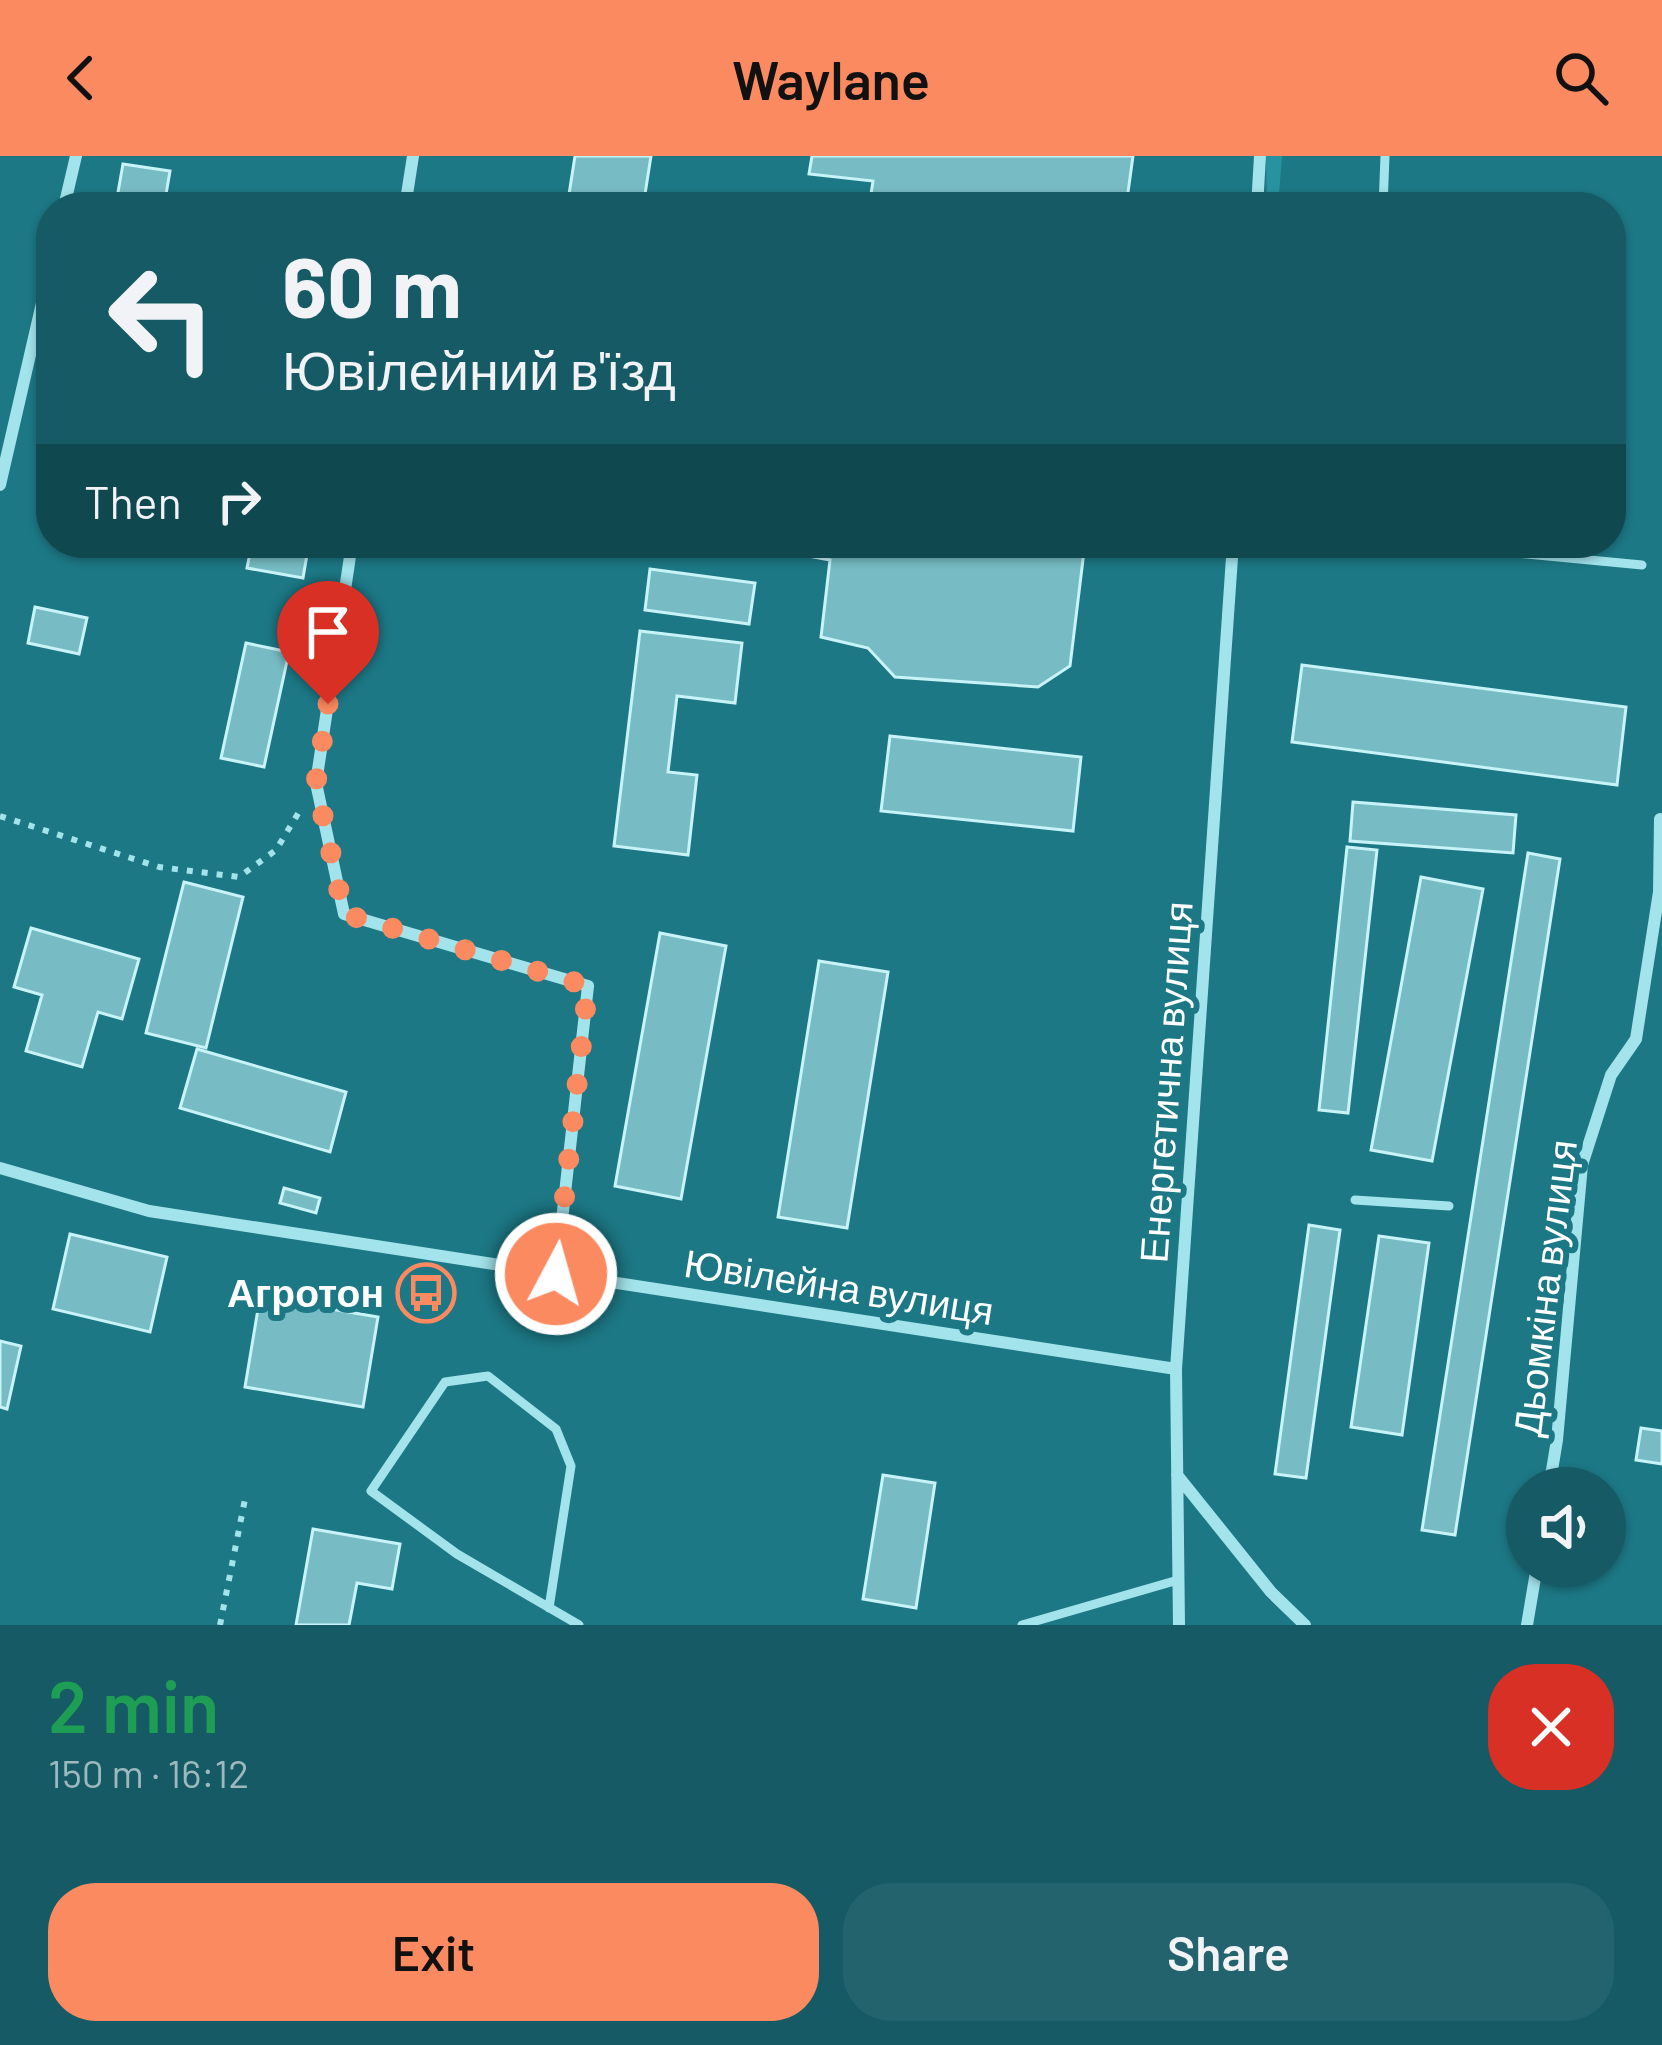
<!DOCTYPE html>
<html lang="en">
<head>
<meta charset="utf-8">
<style>
  :root { --surface:#155a64; --page:#22636d; --text:#f1f3f6; --muted:#9db9bf; --accent:#fc8a60 }
  body { margin:0; font-family:Barlow,sans-serif; background:var(--page); color:var(--text); height:100vh; display:flex; flex-direction:column; font-size:45px; white-space:nowrap }
  * { box-sizing:border-box; margin:0 }
  p { font-size:39px; color:var(--muted) }
  .icon { flex:none; width:66px; height:66px; fill:none; stroke:currentColor; stroke-width:2; stroke-linecap:round; stroke-linejoin:round }
  .map { position:relative; height:1469px; overflow:hidden }
  .details { display:flex; flex-direction:column; background:var(--surface); flex:1 }
  .details>* { flex:none }
  .hud { position:absolute; left:36px; top:36px; width:1590px; height:366px; border-radius:48px; box-shadow:0 3px 9px #0004; background:#155a64; color:var(--text); overflow:hidden }
  .controls { position:absolute; left:1506px; top:1311px; display:grid; gap:24px }
  .controls a { display:grid; place-items:center; width:120px; height:120px; border-radius:50%; background:var(--surface); box-shadow:0 3px 9px #0004; font-size:60px }
  .pin { position:absolute; display:grid; place-items:center; width:102px; height:102px; color:#fff; margin:-123px -51px; border-radius:50% 50% 50% 0; rotate:-45deg; box-shadow:0 0 12px #0007 }
  .pin .icon { rotate:45deg }
  .me { position:absolute; width:132px; margin:-66px; rotate:6deg; stroke-linejoin:round; filter:drop-shadow(0 0 9px #0008) }
  .turn { display:flex; align-items:center; gap:42px; height:252px; padding:0 48px; font-size:54px }
  .turn .icon { width:156px; height:156px; stroke-width:2.5 }
  .turn b { display:block; font-size:84px; line-height:102px }
  .then { display:flex; align-items:center; height:114px; padding:0 48px; background:#0003; gap:24px; font-size:45px }
  .round { display:grid; place-items:center; flex:none; width:126px; height:126px; border-radius:48px; background:var(--page) }
  .summary { display:flex; align-items:center; justify-content:space-between; height:204px; padding:0 48px }
  h1 { font-size:72px; font-weight:600; line-height:90px; color:#1e9e55 }
  .button { display:flex; gap:24px; margin-top:auto; padding:24px 48px }
  .button a { flex:1; height:138px; border-radius:48px; background:var(--accent); color:#111; font-size:48px; font-weight:600; line-height:138px; text-align:center }
  .button a+a { background:var(--page); color:var(--text) }
  header { display:flex; justify-content:space-between; align-items:center; height:156px; padding:0 48px; background:var(--accent); color:#111; font-size:54px; font-weight:600 }
  .map>svg:first-child { display:block }
</style>
</head>
<body>
<header><svg class="icon" aria-label="back" viewBox="0 0 24 24"><path d="M15 5l-7 7 7 7"/></svg>Waylane<svg class="icon" aria-label="search" viewBox="0 0 24 24"><circle cx="10" cy="10" r="6"/><path d="M15 15l6 6"/></svg></header>
<div class="map">
<svg width="1662" height="1469" viewBox="0 0 1662 1469">
  <rect width="100%" height="100%" fill="#1c7885"/>
  <path fill="#2893a0" d="M1266 0H1282L1278 51H1267Z"/>
  <path fill="#77bcc4" stroke="#c8f3f8" stroke-width="3" d="M575 0H651L643 51H567Z
    M812 0H1133L1126 51H869L873 25 809 18Z
    M123 8 170 15 164 50 117 42Z
    M1611 149 1622 150 1611 267Z
    M252 387H309L303 422 247 412Z
    M782 387H1085L1070 510 1038 531 895 521 868 492 821 481 830 404 781 395Z
    M650 413 755 427 749 468 645 454Z
    M35 451 87 462 79 498 28 487Z
    M640 475 742 487 735 547 677 540 668 616 697 619 688 699 614 690Z
    M246 487 289 496 264 611 221 602Z
    M1302 509 1626 551 1617 629 1292 586Z
    M890 580 1081 601 1073 675 881 655Z
    M1353 646 1516 659 1513 697 1350 685Z
    M1347 691 1377 694 1348 957 1319 954Z
    M1528 697 1560 703 1455 1379 1422 1374Z
    M1421 721 1483 733 1432 1005 1371 994Z
    M184 726 243 741 206 892 146 877Z
    M31 772 139 803 122 863 98 856 82 911 26 895 42 839 14 831Z
    M660 777 726 790 681 1043 615 1030Z
    M819 805 888 816 847 1072 778 1061Z
    M197 893 346 936 330 996 180 952Z
    M284 1032 320 1042 316 1057 280 1047Z
    M1309 1069 1340 1074 1306 1322 1275 1318Z
    M70 1078 167 1101 150 1176 53 1153Z
    M1379 1080 1429 1087 1402 1279 1351 1271Z
    M260 1141 378 1161 363 1251 245 1231Z
    M0 1185 21 1190 7 1253 0 1251Z
    M1641 1272 1662 1275V1308L1636 1304Z
    M883 1319 935 1327 916 1452 863 1443Z
    M313 1373 400 1388 392 1433 357 1427 349 1469H296Z"/>
  <g fill="none" stroke-linecap="round" stroke-linejoin="round">
    <path stroke="#a3e3eb" stroke-width="6" stroke-dasharray="6 9" stroke-linecap="butt" d="M0 660 159 711 239 721 276 694 299 656
      M220 1469 246 1338"/>
    <path stroke="#a3e3eb" stroke-width="9" d="M1383 51 1385 0
      M1410 387 1642 409
      M1355 1044 1449 1050
      M549 1452 571 1310 556 1273 488 1220 445 1226 371 1335 457 1398 579 1469
      M1022 1469 1178 1424"/>
    <path stroke="#a3e3eb" stroke-width="12" d="M64 51 76 0
      M405 51 413 0
      M1257 51 1260 0
      M0 329 51 108
      M352 387 316 627 344 758 588 830 556 1118
      M0 1012 149 1055 1176 1213
      M1177 1319 1271 1436 1305 1469
      M1549 1332 1557 1284 1582 1009 1611 919 1636 883 1659 736 1660 663
      M1179 1469 1176 1213 1233 387
      M1527 1469 1537 1410"/>
  </g>
  <g fill="none" stroke-linecap="round" stroke-linejoin="round">
    <path stroke="#fc8a60" stroke-width="21" stroke-dasharray="0 37.8" d="M328 548 316 627 344 758 588 830 556 1118"/>
  </g>
  <defs>
    <symbol id="bus-ring" viewBox="-11 -11 22 22"><circle r="9.5" fill="#1c7885" stroke="#fc8a60" stroke-width="1.5"/><path d="M-5-6H5V4H4V6H2V4H-2V6H-4V4H-5ZM-3.5-4V0h7V-4ZM-3.5 1.2v1.5H-2V1.2ZM2 1.2v1.5H3.5V1.2Z" fill="#fc8a60"/></symbol>
  </defs>
  <g fill-rule="evenodd">
    <use href="#bus-ring" x="393" y="1104" width="66" height="66"/>
  </g>
  <g text-anchor="middle" stroke-width="12" stroke-linejoin="round" paint-order="stroke">
    <g font-size="39" fill="#fff" stroke="#1c7885">
      <text transform="translate(1166 926) rotate(-86)" y="14">Енергетична вулиця</text>
      <text transform="translate(839 1131) rotate(9)" y="14">Ювілейна вулиця</text>
      <text transform="translate(1545 1132) rotate(-83)" y="14">Дьомкіна вулиця</text>
    </g>
    <g font-size="39" font-weight="bold" fill="#fff" stroke="#1c7885" text-anchor="end">
      <text x="384" y="1151">Агротон</text>
    </g>
  </g>
</svg>
<div class="controls">
<a><svg class="icon" aria-label="sound" viewBox="0 0 24 24"><path d="M4 9h4l5-4v14l-5-4H4zM17 9q2 3 0 6"/></svg></a>
</div>
<div class="pin" style="left:328px;top:548px;background:#d93025"><svg class="icon" aria-label="arrive" viewBox="0 0 24 24"><path d="M6 21V4h12l-3 4 3 4H6"/></svg></div>
<svg class="me" style="left:556px;top:1118px" viewBox="-20 -20 40 40"><circle r="17" fill="#fc8a60" stroke="#fff" stroke-width="3"/><path d="M0-11L8 9 0 5-8 9z" fill="#fff"/></svg>
<div class="hud">
<div class="turn"><svg class="icon" aria-label="left" viewBox="0 0 24 24"><path d="M17 20v-9H6M10 6l-5 5 5 5"/></svg><div><b>60 m</b>Ювілейний в'їзд</div></div>
<div class="then">Then<svg class="icon" aria-label="right" viewBox="0 0 24 24"><path d="M7 20v-9h11M14 6l5 5-5 5"/></svg></div>
</div>
</div>
<section class="details">
<div class="summary"><div><h1>2 min</h1><p>150 m · 16:12</p></div><a class="round" style="background:#d93025;color:#fff"><svg class="icon" aria-label="close" viewBox="0 0 24 24"><path d="M6 6l12 12M18 6L6 18"/></svg></a></div>
<div class="button"><a>Exit</a><a>Share</a></div>
</section>
</body>
</html>
